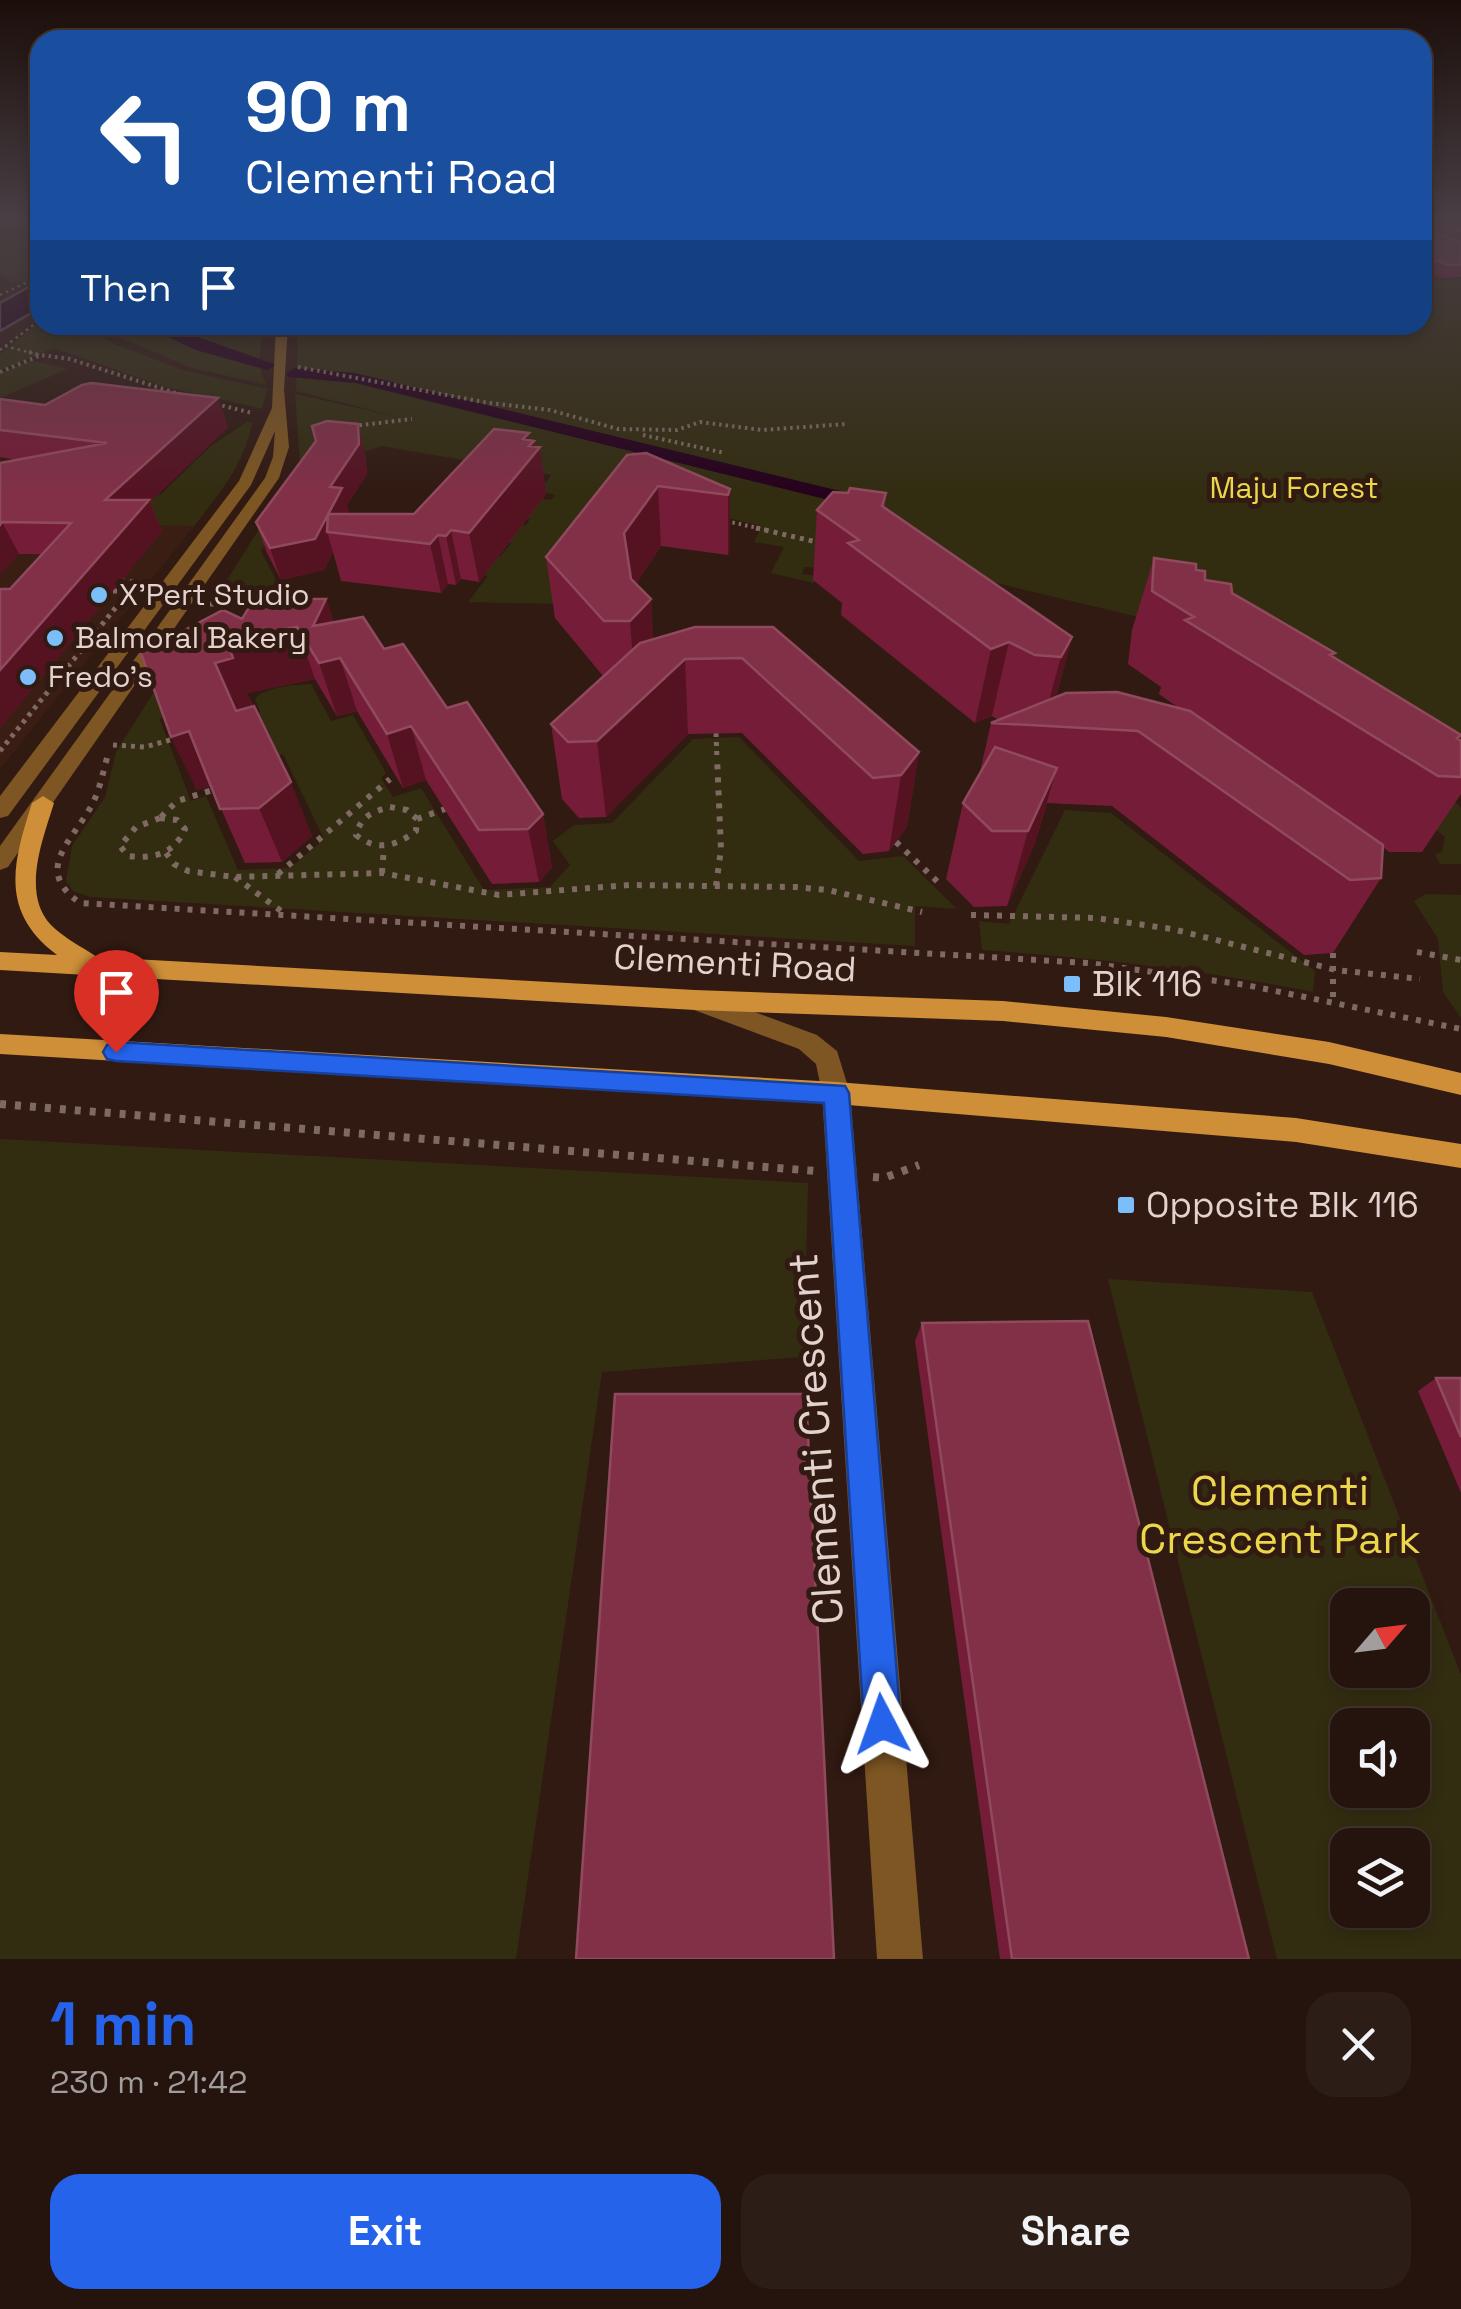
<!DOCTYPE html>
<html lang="en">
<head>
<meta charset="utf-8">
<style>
  :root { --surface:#25140e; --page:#2d1d17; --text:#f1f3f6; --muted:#a39e9e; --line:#42332e; --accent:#2563eb }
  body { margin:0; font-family:"Space Grotesk",sans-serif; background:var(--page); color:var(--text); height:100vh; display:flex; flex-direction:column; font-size:38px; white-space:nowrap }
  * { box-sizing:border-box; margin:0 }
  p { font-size:32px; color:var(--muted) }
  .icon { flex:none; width:55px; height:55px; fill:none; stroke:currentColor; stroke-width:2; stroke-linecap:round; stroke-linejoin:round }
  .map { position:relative; height:1959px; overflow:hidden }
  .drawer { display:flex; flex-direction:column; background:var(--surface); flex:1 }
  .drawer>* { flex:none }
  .guide { position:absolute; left:30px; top:30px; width:1402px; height:305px; border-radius:30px; box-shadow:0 5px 15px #0003,0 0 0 2px var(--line); background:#1a4fa0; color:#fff; overflow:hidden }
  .needle { width:65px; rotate:62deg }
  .controls { position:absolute; left:1330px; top:1588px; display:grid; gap:20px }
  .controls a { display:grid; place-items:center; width:100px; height:100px; border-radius:20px; background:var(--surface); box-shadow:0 5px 15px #0003,0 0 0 2px var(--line); font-size:50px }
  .pin { position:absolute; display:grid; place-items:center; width:85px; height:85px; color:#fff; margin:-102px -42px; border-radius:50% 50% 50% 0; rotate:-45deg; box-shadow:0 0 10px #0007 }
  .pin .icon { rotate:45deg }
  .me { position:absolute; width:110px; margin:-55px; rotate:356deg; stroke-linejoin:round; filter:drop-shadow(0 0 8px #0008) }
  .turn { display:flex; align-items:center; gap:35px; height:210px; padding:0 50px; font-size:45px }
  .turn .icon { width:130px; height:130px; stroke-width:2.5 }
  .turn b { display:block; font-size:70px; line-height:85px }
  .then { display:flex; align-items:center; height:95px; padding:0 50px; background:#0003; gap:20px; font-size:38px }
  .round { display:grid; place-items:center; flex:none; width:105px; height:105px; border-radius:30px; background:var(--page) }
  .summary { display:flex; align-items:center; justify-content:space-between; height:170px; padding:0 50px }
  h1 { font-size:60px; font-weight:800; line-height:75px; color:var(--accent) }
  .button { display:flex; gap:20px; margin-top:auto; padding:20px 50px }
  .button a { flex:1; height:115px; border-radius:30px; background:var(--accent); color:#fff; font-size:40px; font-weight:800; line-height:115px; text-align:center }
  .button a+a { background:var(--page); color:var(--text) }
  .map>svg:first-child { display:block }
</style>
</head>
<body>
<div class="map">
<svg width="1461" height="1959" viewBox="0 0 1461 1959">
  <rect width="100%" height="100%" fill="#311a12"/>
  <path fill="#3b1e13" d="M0 524 194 526 0 769Z"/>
  <path fill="#322d11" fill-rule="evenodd" d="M0 219H40C40 245 47 275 19 285L0 275Z
    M1461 279V777L1437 783 1461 808V864H1440L1435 854 1442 852 1445 837 1176 626 963 575 804 567 802 574 816 576 814 583 771 573 784 547 754 542 762 526 669 504 561 604 468 602 488 576 476 574 490 556 500 557 511 543 496 541 510 524 526 525 530 519 521 517 534 498 551 500 555 495 540 491 551 475 382 446 367 451 334 448 261 551 286 599H215L300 464 295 394 403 418 296 391 298 325H1422L1423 281Z
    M40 322 79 325 112 343 182 370 267 389 262 409 162 386 54 348 0 370V354Z
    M91 325H146L200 348 258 364 266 385 189 367Z
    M155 325H263L259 362Z
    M31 360 68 369 0 398V373Z
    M247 422 252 423C244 465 220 493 194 526L35 524 161 494 211 446Z
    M162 679 173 696 160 720 191 801 206 796 238 870 290 868 324 839 283 754 266 758 247 717 260 712 255 698C271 686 292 685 311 684L331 721 353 715 386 773 381 778 393 797 421 788 484 890 550 887 570 865 553 841 574 825 612 823 693 739 739 737 859 861 903 856 957 909 915 906V946L90 897 73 891 66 881 72 846 105 797 116 752Z
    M1065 810 1111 813 1315 971 1313 992C1204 970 1093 958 982 950L979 921 1009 924Z
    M1426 894 1461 895V1018L1443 992 1438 939 1414 901Z
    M0 1139 808 1183 804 1357 602 1372 516 1959H0Z
    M1108 1279 1312 1292 1461 1675V1959H1277ZM1348 1605H1412V1670H1348ZM1348 1725H1412V1790H1348ZM1348 1845H1412V1910H1348Z"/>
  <path fill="#26011d" stroke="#5f4052" stroke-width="2.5" d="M40 281V308L0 331V303Z"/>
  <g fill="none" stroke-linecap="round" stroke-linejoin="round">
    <path fill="#26011d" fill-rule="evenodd" d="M143 325H165L276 365 267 370 196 350Z
      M295 368 355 373 852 494 855 498 845 504 355 383 289 377 286 373Z"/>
    <path stroke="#7e6a63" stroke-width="2.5" stroke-dasharray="2.5 4" stroke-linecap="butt" d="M0 295 40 276
      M5 346 39 355
      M0 350 40 320"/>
    <path stroke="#7e6a63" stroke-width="4" stroke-dasharray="2.5 4" stroke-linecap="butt" d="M29 352 39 355
      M298 367 489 403 550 410 618 429 677 430 700 422 762 430 847 424
      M0 372 41 355 70 359 185 396
      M216 404 252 413
      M353 426 412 419
      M643 435 725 453
      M726 521 767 530"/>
    <path stroke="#7e6a63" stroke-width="5" stroke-dasharray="4 5" stroke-linecap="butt" d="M756 528 821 543
      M121 581 144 582
      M113 591H132
      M210 604 257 605
      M716 733 717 760
      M113 745 145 747 177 738
      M0 751 129 591"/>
    <path stroke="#7e6a63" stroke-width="6" stroke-dasharray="5 8" stroke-linecap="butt" d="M107 758C102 776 99 794 89 810 68 845 35 871 80 903L1088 963 1246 985 1461 1029
      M390 807 407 810 417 819 416 831C396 846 377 852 356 835 361 816 372 812 390 807Z
      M161 817 177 801 216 789
      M160 818 177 820 185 829C174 854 154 859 128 856L120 846 136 827Z
      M417 819 445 809
      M896 842 942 886
      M166 853 174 864 188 871 234 877 382 873 499 895 629 885 795 887 828 890 922 912
      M382 873 384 847
      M278 874 390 779
      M235 877 285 914
      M716 886 721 849 717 757
      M971 915 1096 918 1172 929 1336 970 1420 979
      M1417 952 1461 960
      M1333 953V1003"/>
    <path stroke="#7e6a63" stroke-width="8" stroke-dasharray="6 9" stroke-linecap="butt" d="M0 1104 815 1171
      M873 1177 884 1178 919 1165"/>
    <path fill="#7d5623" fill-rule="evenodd" d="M276 325H288L284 390 289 447 279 478 8 867 0 870V846L265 478 273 457 275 431 251 485 8 816 0 818V796L239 481 272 408Z
      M695 990 817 1035 837 1051 850 1093 923 1959H877L822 1093 816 1064 799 1049 686 1007 682 1000 686 993Z"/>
    <path fill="#cf8e38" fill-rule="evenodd" d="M43 796 54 803C43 839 21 893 51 925 64 938 82 947 97 957L695 990 1003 1001 1166 1017 1329 1042 1461 1073V1095L1329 1064 1166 1037 1003 1021 695 1010 0 970V952L57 955C0 912 12 865 32 803Z
      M0 1034 836 1082 1296 1118 1461 1144V1168L1296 1142 836 1104 0 1054Z"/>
  </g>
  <path fill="#751d38" d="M1422 219H1461V277L1442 278 1433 274H1422Z
    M218 398 228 427 150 502 162 531 0 728V589H10L42 554H19L0 574V463L17 460 0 457V399L45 405Z
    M358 424 365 453 367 474 347 505 349 514H414L530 440 534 441 535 447H540L546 494 479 582 461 579 456 585 448 584 441 593 341 581 333 552 324 570 281 580 267 553 256 522Z
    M627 455 730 489V549L728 555 661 546 636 584 651 599 653 639 695 627 919 752 907 827 889 851 863 854 742 733 688 734 606 817 579 818 562 799 551 724 603 676 555 618 546 557Z
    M848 493H886L885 508 1072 637 1056 697 1179 708 1159 694 1161 687 1128 664 1132 630 1154 558 1196 570 1205 580 1232 593 1335 653 1334 657 1461 737 1459 740 1461 741V794L1422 852H1389L1383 847 1381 878 1333 953 1304 955 1112 806 1047 803 1035 843 1007 906 974 907 946 879 963 803 980 772 991 723 999 720 992 716 975 723 841 615 842 603 813 580 817 510Z
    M326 599 334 623 384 649 447 708 543 814 552 868 539 882 492 884 426 780 403 788 357 711 337 716 315 679 247 693 312 836 282 862 245 863 211 786 197 790 171 737 242 619Z
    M922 1323 1249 1959H1000L915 1341Z
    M1436 1378H1461V1493L1418 1391Z"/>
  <path fill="#551322" d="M218 398 228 427 150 502 162 531 0 728V670L105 500Z
    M358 424 365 453 367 474 347 505 350 518 327 532 333 552 324 570 281 580 270 548Z
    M529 433 530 445 534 441 536 453 540 447 546 494 479 582 469 533 523 439Z
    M658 486 661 546 629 595 624 533Z
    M730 489V549L728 555V495Z
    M2 522 19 554 0 574V525Z
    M451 530 461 579 456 585 446 536Z
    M438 535 448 584 441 593 430 544Z
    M326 599 343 650 340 658 357 711 337 716 319 663 313 626Z
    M651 599 655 662 635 685 630 621Z
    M297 627 315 679 247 693 254 711 237 715 215 663 226 640Z
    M1072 637 1052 711 1042 726 1061 657Z
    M1009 642 992 716 975 723 991 649Z
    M685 659 688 734 606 817 597 741Z
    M411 726 426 780 403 788 387 734Z
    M189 731 214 785 197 790 171 737Z
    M919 752 907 827 889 851 901 775Z
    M1057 768 1035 843 1007 906 1028 831Z
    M291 782 312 836 282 862 259 808Z
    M543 814 552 868 539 882 528 829Z"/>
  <path fill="#813048" stroke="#904a5d" stroke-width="2.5" d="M1422 219H1424L1426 229 1461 242V265H1447L1439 261H1422Z
    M1431 219H1461V231Z
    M91 383 218 398 105 500H149L0 670V589H10L71 523 2 522 0 525V463L107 443 0 430V399L45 405 82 385Z
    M327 421 358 424 359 444 330 487 342 488 315 539 270 548 256 522 316 441 312 426Z
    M494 429 529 433 523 439 534 441 529 446 540 447 469 533 451 530 446 536 438 535 430 544 327 532 328 514H414Z
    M646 453 730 489 728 495 658 486 624 533 631 579 651 599 630 621H604L546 557 627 455Z
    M850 488 886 493 882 506 1072 637 1061 657 1035 655 1009 642 991 649 848 543 859 540 817 510 833 492 848 493Z
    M1154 558 1196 564V570L1205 571V580L1231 584 1232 593 1335 653 1330 655 1461 735 1457 738 1461 741V777L1438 776 1185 620 1194 617 1152 591Z
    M254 599H326L313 626 363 617 384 649 403 644 447 708 467 702 543 814 528 829 479 830 411 726 387 734 340 658 319 663 297 627 226 640 233 658 215 663 236 711 254 706 291 782 259 808 220 809 189 731 171 737 141 653 223 610 242 619Z
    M695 627H773L919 752 901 775 873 778 742 658 685 659 597 741 568 742 551 724 640 643Z
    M1117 692 1190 711 1383 845 1381 878 1350 880 1138 731 991 723 1066 693Z
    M995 747 1057 768 1028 831H992L963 803Z
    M1088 1321 1249 1959H1012L922 1323Z
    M1436 1378H1461V1437Z
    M615 1394H806L834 1959H576Z"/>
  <linearGradient id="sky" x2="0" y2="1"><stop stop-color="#1b0e0a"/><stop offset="0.44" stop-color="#483e44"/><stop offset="1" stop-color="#483e44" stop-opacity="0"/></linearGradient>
  <rect width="1461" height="494" fill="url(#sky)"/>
  <path fill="#2563eb" stroke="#184099" stroke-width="2.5" d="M116 1042 845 1086 849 1093 901 1724 895 1737 882 1742 869 1737 864 1724 824 1103 116 1061 107 1059 103 1052 107 1045Z"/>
  <g fill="#7cbef9" stroke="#311a12" stroke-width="4">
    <circle cx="99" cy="595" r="10"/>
    <circle cx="55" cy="638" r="10"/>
    <circle cx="28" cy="677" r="10"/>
    <rect x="1062" y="974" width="20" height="20" rx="5"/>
    <rect x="1116" y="1195" width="20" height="20" rx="5"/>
  </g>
  <g text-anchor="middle" stroke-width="10" stroke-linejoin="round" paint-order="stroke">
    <g font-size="30" fill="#ebd74a" stroke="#311a12">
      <text x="1294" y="498">Maju Forest</text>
    </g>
    <g font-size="30" fill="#e3d2cd" stroke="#311a12" text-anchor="start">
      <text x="119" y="605">X'Pert Studio</text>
      <text x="75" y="648">Balmoral Bakery</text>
      <text x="48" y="687">Fredo's</text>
    </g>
    <g font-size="35" fill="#e3d2cd" stroke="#311a12">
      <text transform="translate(735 963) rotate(3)" y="12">Clementi Road</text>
    </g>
    <g font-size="35" fill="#e3d2cd" stroke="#311a12" text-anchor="start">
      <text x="1092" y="996">Blk 116</text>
      <text x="1146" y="1217">Opposite Blk 116</text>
    </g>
    <g font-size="42" fill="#e3d2cd" stroke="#311a12">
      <text transform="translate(815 1439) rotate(-94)" y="15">Clementi Crescent</text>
    </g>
    <g font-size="42" fill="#ebd74a" stroke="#311a12">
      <text x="1280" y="1505">Clementi<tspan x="1280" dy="48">Crescent Park</tspan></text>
    </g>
  </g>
</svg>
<div class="controls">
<a><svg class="needle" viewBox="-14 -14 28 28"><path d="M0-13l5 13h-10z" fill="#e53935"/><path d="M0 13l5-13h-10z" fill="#a39e9e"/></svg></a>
<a><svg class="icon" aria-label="sound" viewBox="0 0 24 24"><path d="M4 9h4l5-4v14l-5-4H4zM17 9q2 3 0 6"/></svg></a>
<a><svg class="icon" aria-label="layers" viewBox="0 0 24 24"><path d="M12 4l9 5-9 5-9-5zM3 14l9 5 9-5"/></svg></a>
</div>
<div class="pin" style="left:116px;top:1052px;background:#d93025"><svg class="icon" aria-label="arrive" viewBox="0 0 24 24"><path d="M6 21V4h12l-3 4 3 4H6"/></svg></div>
<svg class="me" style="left:882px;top:1724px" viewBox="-20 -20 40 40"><path d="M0-17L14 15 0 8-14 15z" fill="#2563eb" stroke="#fff" stroke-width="4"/></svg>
<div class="guide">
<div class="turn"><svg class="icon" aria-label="left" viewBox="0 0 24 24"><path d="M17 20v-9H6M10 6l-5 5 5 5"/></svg><div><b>90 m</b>Clementi Road</div></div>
<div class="then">Then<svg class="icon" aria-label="arrive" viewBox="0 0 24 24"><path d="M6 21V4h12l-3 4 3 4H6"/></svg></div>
</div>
</div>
<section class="drawer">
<div class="summary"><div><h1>1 min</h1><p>230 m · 21:42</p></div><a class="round"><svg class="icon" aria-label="close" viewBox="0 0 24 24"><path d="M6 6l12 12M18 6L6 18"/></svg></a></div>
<div class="button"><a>Exit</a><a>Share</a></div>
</section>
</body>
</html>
